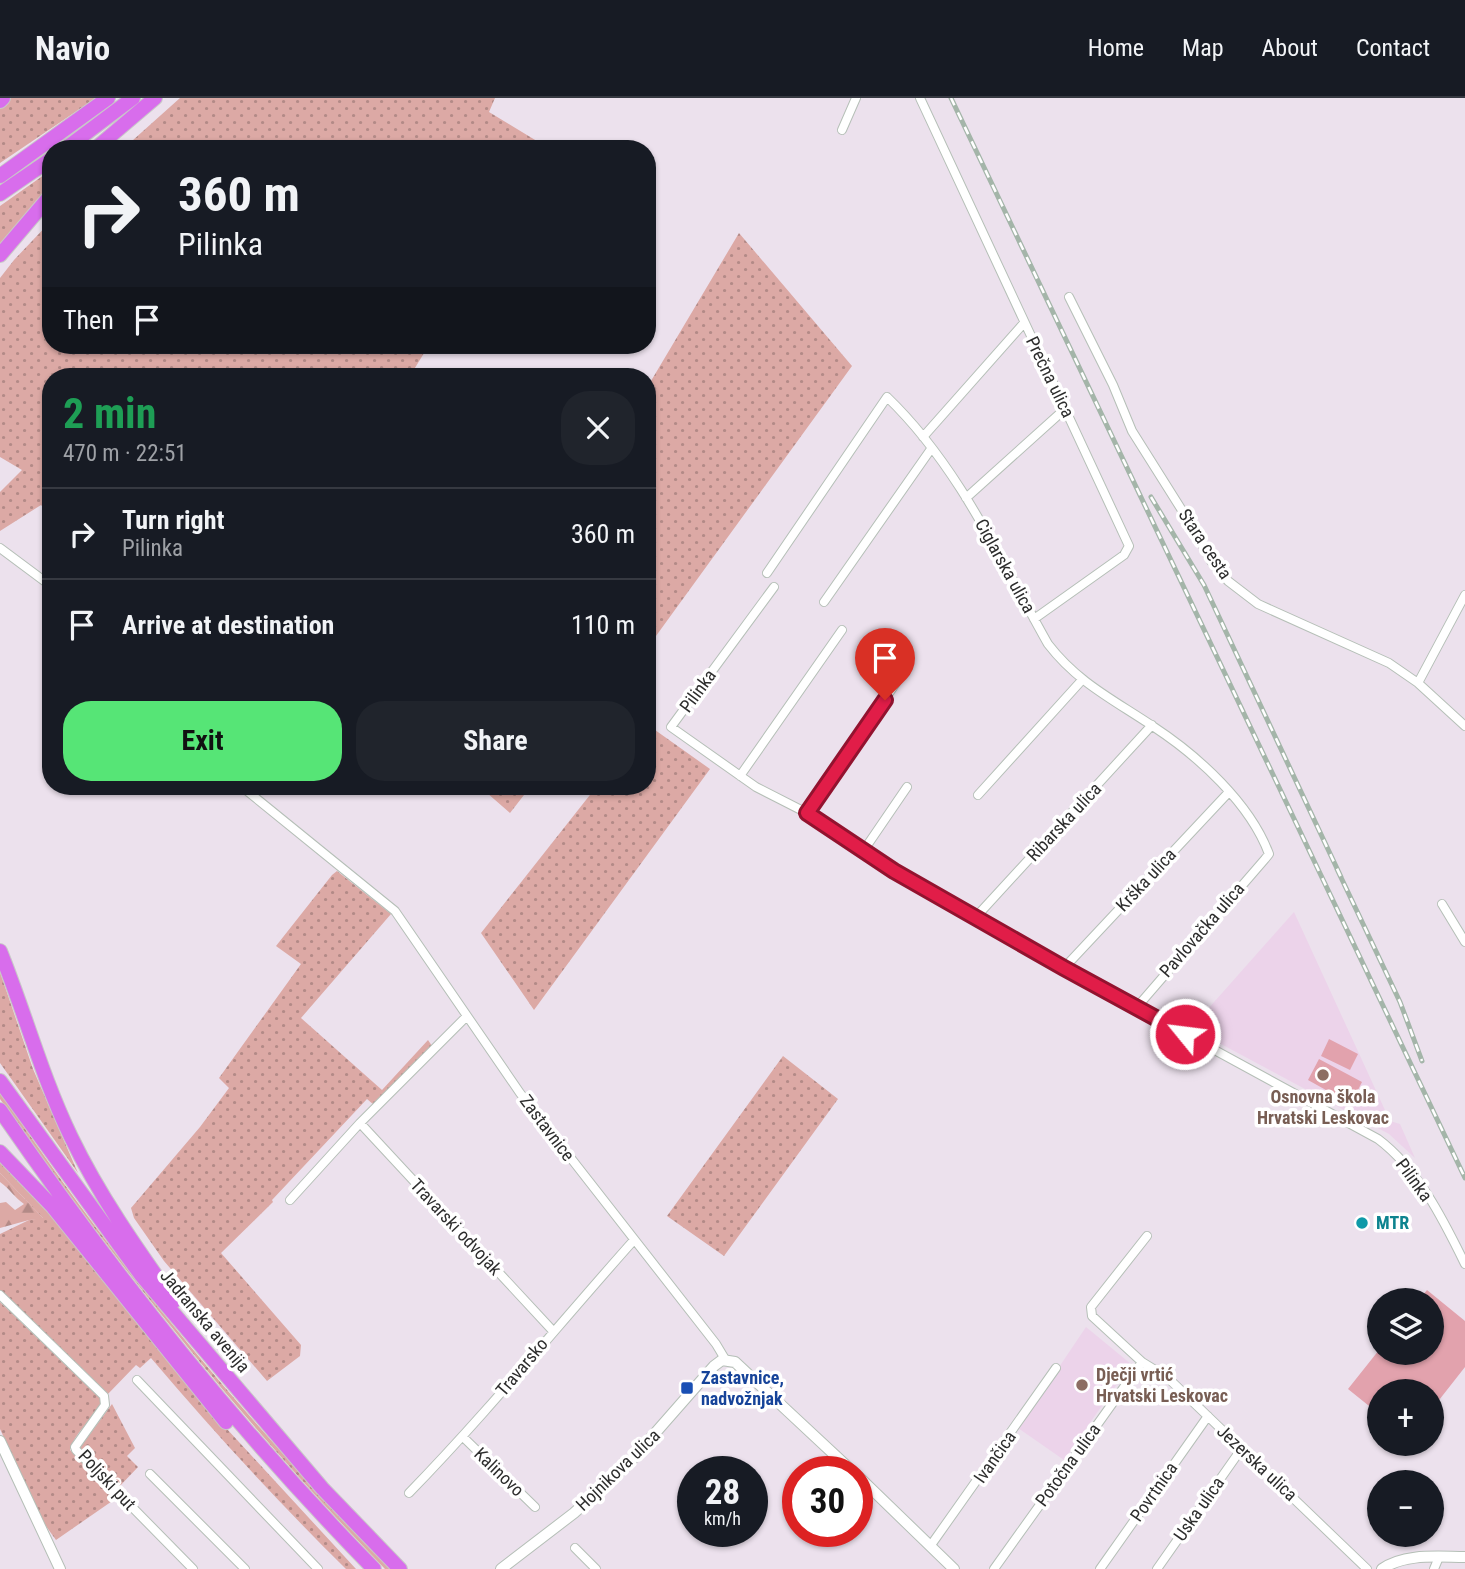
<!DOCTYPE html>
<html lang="en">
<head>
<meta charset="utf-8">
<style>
  :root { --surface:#171b24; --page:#20242c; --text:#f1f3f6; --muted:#9ea1a6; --line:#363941; --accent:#56e576 }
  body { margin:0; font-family:"Roboto Condensed",sans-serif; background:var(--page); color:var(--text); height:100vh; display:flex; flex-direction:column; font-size:26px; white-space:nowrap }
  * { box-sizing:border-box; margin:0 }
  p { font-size:23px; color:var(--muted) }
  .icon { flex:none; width:38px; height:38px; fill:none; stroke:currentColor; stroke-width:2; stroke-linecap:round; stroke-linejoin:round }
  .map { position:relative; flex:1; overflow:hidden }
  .sheet { position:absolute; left:42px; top:270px; width:614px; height:427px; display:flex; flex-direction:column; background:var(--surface); border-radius:28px; box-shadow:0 2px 5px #0004 }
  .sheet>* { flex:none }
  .banner { position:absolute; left:42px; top:42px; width:614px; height:214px; border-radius:28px; box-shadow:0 2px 5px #0004; background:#171b24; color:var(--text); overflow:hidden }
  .fabs { position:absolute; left:1367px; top:1190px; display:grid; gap:14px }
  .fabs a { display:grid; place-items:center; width:77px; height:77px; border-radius:50%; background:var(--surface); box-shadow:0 2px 5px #0004; font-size:35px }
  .speed { position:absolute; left:677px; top:1358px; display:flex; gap:14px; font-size:35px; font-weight:700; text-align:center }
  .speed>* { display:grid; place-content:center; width:91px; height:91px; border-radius:50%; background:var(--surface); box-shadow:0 2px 5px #0004; line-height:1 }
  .speed small { font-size:18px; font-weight:400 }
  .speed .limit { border:10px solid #d22; background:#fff; color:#111 }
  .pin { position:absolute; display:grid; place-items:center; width:60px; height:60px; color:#fff; margin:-72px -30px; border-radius:50% 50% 50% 0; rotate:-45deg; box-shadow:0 0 7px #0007 }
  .pin .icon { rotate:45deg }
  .me { position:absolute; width:77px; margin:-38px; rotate:299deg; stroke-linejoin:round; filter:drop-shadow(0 0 5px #0008) }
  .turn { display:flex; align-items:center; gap:24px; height:147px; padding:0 21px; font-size:32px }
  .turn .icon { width:91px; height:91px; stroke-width:2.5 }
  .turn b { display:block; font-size:49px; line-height:60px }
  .then { display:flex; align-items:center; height:66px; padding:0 21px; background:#0003; gap:14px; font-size:26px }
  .round { display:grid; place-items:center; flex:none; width:74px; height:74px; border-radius:28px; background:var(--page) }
  .headline { display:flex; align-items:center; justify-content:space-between; height:119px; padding:0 21px }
  h1 { font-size:42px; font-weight:700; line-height:52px; color:#1e9e55 }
  .action { display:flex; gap:14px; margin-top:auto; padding:14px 21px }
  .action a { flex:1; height:80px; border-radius:28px; background:var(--accent); color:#111; font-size:28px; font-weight:700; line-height:80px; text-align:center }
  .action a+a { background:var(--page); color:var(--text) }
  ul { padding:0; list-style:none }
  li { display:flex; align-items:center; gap:21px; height:91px; padding:0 21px; border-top:2px solid var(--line) }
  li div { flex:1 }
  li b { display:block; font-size:26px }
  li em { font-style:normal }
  header { display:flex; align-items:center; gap:42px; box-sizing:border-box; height:98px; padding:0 35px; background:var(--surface); border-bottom:2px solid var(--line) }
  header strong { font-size:33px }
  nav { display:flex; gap:38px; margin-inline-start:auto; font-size:24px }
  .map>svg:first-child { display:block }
</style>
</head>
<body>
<header>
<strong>Navio</strong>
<nav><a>Home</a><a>Map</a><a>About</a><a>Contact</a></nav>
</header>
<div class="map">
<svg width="1465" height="1471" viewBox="0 0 1465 1471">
  <defs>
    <pattern id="grass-dots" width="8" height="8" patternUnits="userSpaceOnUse" patternTransform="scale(1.75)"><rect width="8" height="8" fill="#dca9a5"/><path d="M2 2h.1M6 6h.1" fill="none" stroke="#b38a87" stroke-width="1.8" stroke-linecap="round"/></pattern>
    <pattern id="forest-firs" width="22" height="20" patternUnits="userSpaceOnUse" patternTransform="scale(1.75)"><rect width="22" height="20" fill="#dca9a5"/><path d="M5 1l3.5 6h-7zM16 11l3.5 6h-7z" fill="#b38a87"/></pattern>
  </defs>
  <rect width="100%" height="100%" fill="#ece1ed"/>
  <path fill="#ecd3ea" d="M1294 814 1390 1023 1400 1026 1415 1060 1389 1036 1191 930Z
    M1086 1229 1131 1266 1064 1362 1018 1330Z"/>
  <path fill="url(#grass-dots)" d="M10 0H96L0 65V10Z
    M180 0H495L489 14 550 51H123Z
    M51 72V90L0 149V108Z
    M51 123V247H429L410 278H51V418L41 407 0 433V394L22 372 0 359V180L14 162Z
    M739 135 852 268 648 549V288Z
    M648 627 710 671 534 912 481 835 597 688H648Z
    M479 688H531L510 715Z
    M337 773 391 816 301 920 382 992 428 942 432 948 374 1007 367 1001 272 1102 273 1104 221 1155 301 1247 300 1258 267 1283 164 1163 134 1120 131 1110 200 1029 229 990 219 980 301 866 276 848 332 777Z
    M0 874 33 971 78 1075 0 965Z
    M783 958 838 1001 724 1158 667 1118Z
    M0 993C113 1165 248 1323 390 1471H385C243 1325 117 1167 0 1001Z
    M0 1060 18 1077 203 1305 356 1471H346C278 1404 213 1333 151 1260L140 1270 136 1267 107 1297 94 1282 0 1192V1136L29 1122 43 1120 0 1075Z
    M0 1204 102 1302C95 1321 75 1333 70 1352L118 1399 56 1442 43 1424 0 1331Z
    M112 1306 135 1350 127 1358 138 1369 118 1390 79 1351Z"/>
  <path fill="url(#forest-firs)" d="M0 1075 44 1121 29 1122 0 1130V1105L6 1104 15 1112 24 1106C15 1100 10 1091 0 1084Z"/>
  <path fill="#e2a2ad" d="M1329 941 1358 956 1350 972 1321 958Z
    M1319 961 1362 984 1351 1006 1308 982Z
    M1427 1192 1465 1223V1269L1432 1311V1293H1379V1316L1348 1291 1379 1252V1255H1432V1202H1419Z"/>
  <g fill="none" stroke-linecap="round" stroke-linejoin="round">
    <defs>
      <path id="minor" d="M920 0 1129 448 1124 457 1034 521
        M842 32 856 0
        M1069 199 1113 287 1132 333 1195 433 1211 463 1228 483 1258 506 1389 565 1418 585 1465 628
        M923 339 1024 225
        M966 400 1066 310
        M0 450 51 488
        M767 475 887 299C958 367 1000 461 1048 546 1078 585 1114 602 1154 629 1198 658 1250 705 1269 756L1265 761 1137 909
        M774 489 671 629 756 689 807 715 894 773 1064 870 1378 1041C1418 1071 1443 1121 1465 1166
        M824 504 931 351
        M1418 585 1465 497
        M740 678 842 532
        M241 688 395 813 520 995 716 1246 725 1261
        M978 697 1082 582
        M807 715 900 579
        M864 752 907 689
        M1442 806 1465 844
        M975 820 1152 627
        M1064 870 1228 695
        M360 1025 553 1233
        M290 1102 360 1025 467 918
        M1147 1138 1091 1209 1092 1218 1142 1264 1168 1280 1367 1471
        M0 1197 104 1298 105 1307 75 1349 76 1352 193 1471
        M137 1282 318 1471
        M463 1339 535 1409
        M150 1376 245 1471
        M409 1395C488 1314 559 1226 634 1142
        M931 1447 1056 1270
        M575 1450 596 1471
        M994 1471 1142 1264
        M1100 1471 1208 1318
        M1157 1471 1242 1350
        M1434 1471 1439 1459"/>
      <path id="secondary" d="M0 1343 60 1471
        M858 1378 954 1471
        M501 1471 574 1415 628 1366 714 1268 722 1262 735 1264 853 1374
        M1382 1471C1405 1455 1438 1459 1465 1459"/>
      <path id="motorway" d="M0 3 3 0
        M65 51 133 0
        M95 51 155 0
        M0 78 108 0
        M0 96 51 61
        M0 157 51 97
        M0 853C25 915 42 979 71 1039 99 1097 136 1150 174 1203
        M0 983 141 1177 322 1390 400 1471
        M0 1012C112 1175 236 1330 374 1471
        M0 1054 53 1109 226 1324"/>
    </defs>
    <use href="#minor" stroke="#b5bfb7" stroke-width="10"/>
    <use href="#secondary" stroke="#b5bfb7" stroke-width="12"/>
    <use href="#motorway" stroke="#c8c8c8" stroke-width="16"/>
    <use href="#minor" stroke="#fff" stroke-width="8"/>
    <use href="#secondary" stroke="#fff" stroke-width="10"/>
    <use href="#motorway" stroke="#d86dec" stroke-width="14"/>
    <defs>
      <path id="rail" d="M951 0 1465 1080
        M1151 399 1204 487 1341 779
        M1337 771 1400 904 1422 963"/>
    </defs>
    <use href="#rail" stroke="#a4b5a9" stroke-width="5"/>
    <use href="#rail" stroke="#fff" stroke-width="2.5" stroke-dasharray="8" stroke-linecap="butt"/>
  </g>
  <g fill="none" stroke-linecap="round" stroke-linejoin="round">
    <defs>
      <path id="route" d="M885 602 807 715 894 773 1064 870 1185 936"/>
    </defs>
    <use href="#route" stroke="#92132f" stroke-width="18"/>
    <use href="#route" stroke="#e11d48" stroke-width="12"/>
  </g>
  <g fill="#8d6e63" stroke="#fff" stroke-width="2.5">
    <circle cx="1323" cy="977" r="7"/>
    <circle cx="1082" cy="1287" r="7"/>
  </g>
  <circle fill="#0f9aa8" stroke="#fff" stroke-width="2.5" cx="1362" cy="1125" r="7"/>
  <rect fill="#1a4fb4" stroke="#fff" stroke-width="2.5" x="680" y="1283" width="14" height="14" rx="3.5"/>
  <g text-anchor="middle" stroke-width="7" stroke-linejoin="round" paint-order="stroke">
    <g font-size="18" fill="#2d2d2d" stroke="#fff">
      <text transform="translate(1050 279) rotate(64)" y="6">Prečna ulica</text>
      <text transform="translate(1205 446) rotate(56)" y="6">Stara cesta</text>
      <text transform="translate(1005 468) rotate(61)" y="6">Ciglarska ulica</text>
      <text transform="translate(698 593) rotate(-54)" y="6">Pilinka</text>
      <text transform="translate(1064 724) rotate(-47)" y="6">Ribarska ulica</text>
      <text transform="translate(1146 782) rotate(-47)" y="6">Krška ulica</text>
      <text transform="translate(1202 832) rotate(-49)" y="6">Pavlovačka ulica</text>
      <text transform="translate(547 1030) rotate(53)" y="6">Zastavnice</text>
      <text transform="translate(1414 1082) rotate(54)" y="6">Pilinka</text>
      <text transform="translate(456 1129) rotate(47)" y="6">Travarski odvojak</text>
      <text transform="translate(205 1223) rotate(50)" y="6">Jadranska avenija</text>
      <text transform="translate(522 1269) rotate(-50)" y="6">Travarsko</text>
      <text transform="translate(995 1359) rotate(-55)" y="6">Ivančica</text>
      <text transform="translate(1257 1365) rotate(43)" y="6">Jezerska ulica</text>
      <text transform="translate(1068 1367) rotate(-54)" y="6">Potočna ulica</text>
      <text transform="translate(618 1372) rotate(-44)" y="6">Hojnikova ulica</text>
      <text transform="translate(499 1374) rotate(44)" y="6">Kalinovo</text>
      <text transform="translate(107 1382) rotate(47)" y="6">Poljski put</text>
      <text transform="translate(1154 1394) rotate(-55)" y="6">Povrtnica</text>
      <text transform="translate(1199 1411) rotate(-55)" y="6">Uska ulica</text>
    </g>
    <g font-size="18" font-weight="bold" fill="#785e54" stroke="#fff">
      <text x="1323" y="1005">Osnovna škola<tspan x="1323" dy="21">Hrvatski Leskovac</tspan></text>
      <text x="1096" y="1283" text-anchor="start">Dječji vrtić<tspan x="1096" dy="21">Hrvatski Leskovac</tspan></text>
    </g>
    <g font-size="18" font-weight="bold" fill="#0d838f" stroke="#fff" text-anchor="start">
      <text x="1376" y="1131">MTR</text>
    </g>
    <g font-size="18" font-weight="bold" fill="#164399" stroke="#fff" text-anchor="start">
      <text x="701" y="1286">Zastavnice,<tspan x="701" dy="21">nadvožnjak</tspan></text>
    </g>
  </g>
</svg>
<div class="fabs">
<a><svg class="icon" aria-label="layers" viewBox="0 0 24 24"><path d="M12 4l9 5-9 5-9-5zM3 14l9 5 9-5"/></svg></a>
<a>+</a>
<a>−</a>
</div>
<div class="speed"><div>28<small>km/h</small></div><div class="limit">30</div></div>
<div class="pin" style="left:885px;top:602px;background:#d93025"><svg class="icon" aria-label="arrive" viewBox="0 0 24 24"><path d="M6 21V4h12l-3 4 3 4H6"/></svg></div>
<svg class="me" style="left:1185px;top:936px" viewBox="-20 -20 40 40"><circle r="17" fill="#e11d48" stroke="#fff" stroke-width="3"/><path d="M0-11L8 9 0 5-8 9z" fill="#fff"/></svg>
<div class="banner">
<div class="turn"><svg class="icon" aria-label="right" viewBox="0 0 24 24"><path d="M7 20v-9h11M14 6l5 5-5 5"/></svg><div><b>360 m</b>Pilinka</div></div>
<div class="then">Then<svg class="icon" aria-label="arrive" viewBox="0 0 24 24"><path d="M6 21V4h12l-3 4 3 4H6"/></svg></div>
</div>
<section class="sheet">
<div class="headline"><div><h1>2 min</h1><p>470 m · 22:51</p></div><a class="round"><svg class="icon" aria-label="close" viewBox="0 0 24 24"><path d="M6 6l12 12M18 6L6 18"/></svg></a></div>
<ul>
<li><svg class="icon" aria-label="right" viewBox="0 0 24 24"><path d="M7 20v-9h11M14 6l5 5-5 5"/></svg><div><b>Turn right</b><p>Pilinka</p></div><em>360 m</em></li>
<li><svg class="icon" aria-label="arrive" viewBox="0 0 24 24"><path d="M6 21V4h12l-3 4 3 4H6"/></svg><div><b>Arrive at destination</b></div><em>110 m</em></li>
</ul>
<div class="action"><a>Exit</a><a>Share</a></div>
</section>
</div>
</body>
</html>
